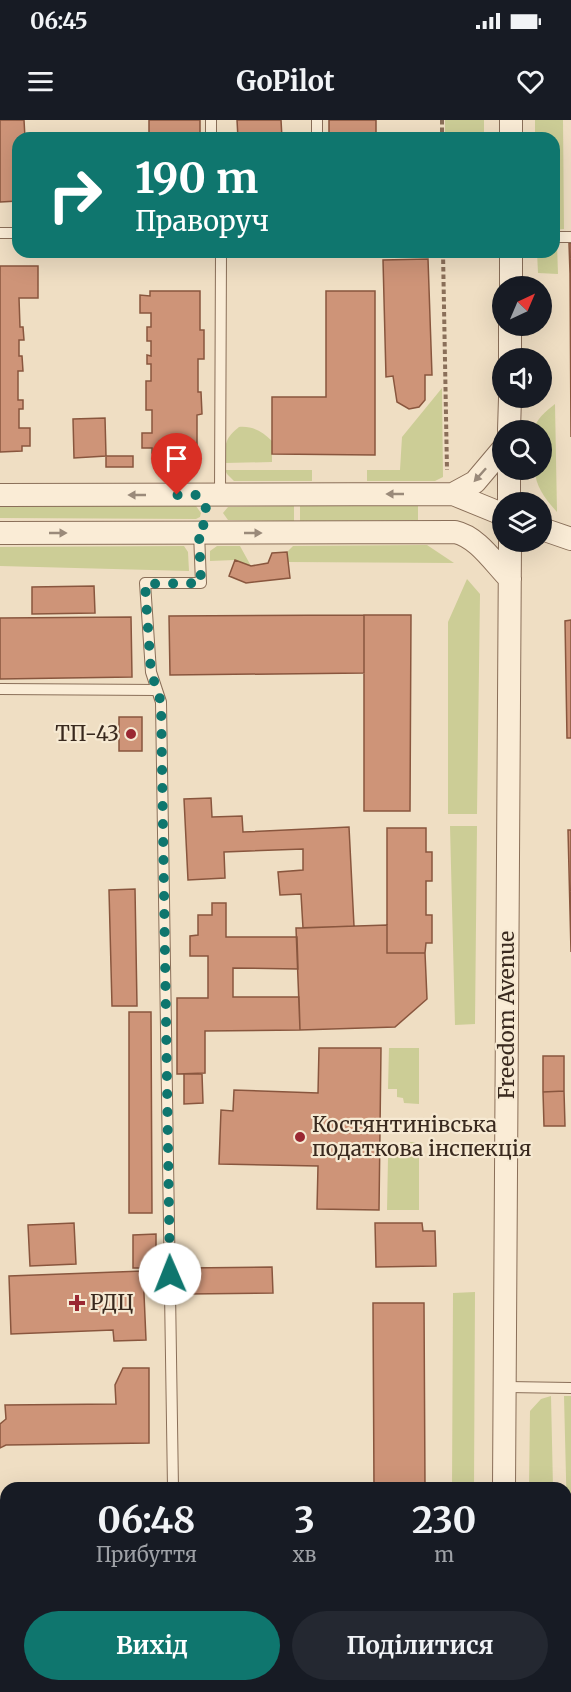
<!DOCTYPE html>
<html lang="uk">
<head>
<meta charset="utf-8">
<style>
  :root { --surface:#171b24; --page:#242831; --text:#f1f3f6; --muted:#9ea1a6; --accent:#0f766e }
  body { margin:0; font-family:Merriweather,serif; background:var(--page); color:var(--text); height:100vh; display:flex; flex-direction:column; font-size:22px; white-space:nowrap }
  * { box-sizing:border-box; margin:0 }
  p { font-size:20px; color:var(--muted) }
  .icon { flex:none; width:33px; height:33px; fill:none; stroke:currentColor; stroke-width:2; stroke-linecap:round; stroke-linejoin:round }
  .map { position:relative; flex:1; overflow:hidden }
  .panel { position:absolute; left:0px; top:1362px; width:572px; height:210px; display:flex; flex-direction:column; background:var(--surface); border-radius:18px 18px 0 0; box-shadow:0 6px 24px #0002 }
  .panel>* { flex:none }
  .guide { position:absolute; left:12px; top:12px; width:548px; height:126px; border-radius:18px; box-shadow:0 6px 24px #0002; background:#0f766e; color:#fff; overflow:hidden }
  .needle { width:39px; rotate:44deg }
  .fabs { position:absolute; left:492px; top:156px; display:grid; gap:12px }
  .fabs a { display:grid; place-items:center; width:60px; height:60px; border-radius:50%; background:var(--surface); box-shadow:0 6px 24px #0002; font-size:30px }
  .pin { position:absolute; display:grid; place-items:center; width:51px; height:51px; color:#fff; margin:-62px -26px; border-radius:50% 50% 50% 0; rotate:-45deg; box-shadow:0 0 6px #0007 }
  .pin .icon { rotate:45deg }
  .me { position:absolute; width:66px; margin:-33px; rotate:359deg; stroke-linejoin:round; filter:drop-shadow(0 0 4px #0008) }
  .turn { display:flex; align-items:center; gap:21px; height:126px; padding:0 24px; font-size:27px }
  .turn .icon { width:78px; height:78px; stroke-width:2.5 }
  .turn b { display:block; font-size:42px; line-height:51px }
  .eta { display:flex; justify-content:space-evenly; align-items:center; height:102px; text-align:center }
  .eta b { font-size:36px; font-weight:700; line-height:42px }
  .button { display:flex; gap:12px; margin-top:auto; padding:12px 24px }
  .button a { flex:1; height:69px; border-radius:36px; background:var(--accent); color:#fff; font-size:24px; font-weight:700; line-height:69px; text-align:center }
  .button a+a { background:var(--page); color:var(--text) }
  .status { display:flex; justify-content:space-between; align-items:center; height:42px; padding:0 30px; background:var(--surface); direction:ltr }
  .status svg { height:16px; fill:currentColor }
  header { display:flex; justify-content:space-between; align-items:center; height:78px; padding:0 24px; background:var(--surface); font-size:27px; font-weight:700 }
  .map>svg:first-child { display:block }
</style>
</head>
<body>
<div class="status"><b>06:45</b><svg viewBox="0 0 49 12"><path d="M0 12V9h3v3zM5 12V6h3v6zM10 12V3h3v9zM15 12V0h3v12zM26 1h20v11H26zM47 4h2v5h-2z"/></svg></div>
<header><svg class="icon" aria-label="menu" viewBox="0 0 24 24"><path d="M4 6h16M4 12h16M4 18h16"/></svg>GoPilot<svg class="icon" aria-label="heart" viewBox="0 0 24 24"><path d="M12 20l-8-8c-3-5 5-10 8-4 3-6 11-1 8 4z"/></svg></header>
<div class="map">
<svg width="571" height="1572" viewBox="0 0 571 1572">
  <rect width="100%" height="100%" fill="#efdec3"/>
  <path fill="#cccd96" d="M445 0H484V12L445 13Z
    M535 0H563L564 109 554 110V18H535Z
    M554 124H557L558 154 538 153 537 132H554Z
    M442 268 443 357 435 361H367V350H400L402 317Z
    M555 284 557 392C546 380 535 366 535 350H542V310H534C536 299 546 291 555 284Z
    M239 307C253 306 262 311 272 321V342L225 343C225 325 224 319 239 307Z
    M225 350H312V361H234L227 354Z
    M0 386H196L201 393 200 397 196 399 0 398Z
    M294 386V401L228 400 223 393 228 387Z
    M300 386H418V400L300 401Z
    M427 425 454 443 288 442 287 432 293 426Z
    M184 426 188 432 189 451 0 446V427Z
    M217 426H240L251 446 235 440 210 441V431Z
    M467 459 480 474 477 694H448V502Z
    M450 706H477L475 904 455 905Z
    M389 928H419V984L404 983 403 978 397 977V969H388Z
    M403 1022H419V1090H387L388 1038H395V1031H403Z
    M475 1172 474 1368H452L453 1173Z
    M551 1276 553 1368H529L530 1291 541 1279Z
    M564 1276H571V1438H568Z
    M0 1567H53L51 1572H0Z"/>
  <path fill="#ce9478" stroke="#89563e" stroke-width="1.5" d="M0 0H24L25 18H18V81L0 82Z
    M149 0H200V18H149Z
    M237 0H281L282 18H238Z
    M329 0H376V18H329Z
    M439 13V18H403L402 14Z
    M569 123H571V317L570 153Z
    M428 139 432 255H425V280L419 287 409 289 397 282 393 256 386 257 383 140Z
    M0 146H38V178H19L20 207H23L24 220H19V236H22L23 251H18V280H23V289H19V308H30V326H22V331L0 332Z
    M150 171H200V210H204V239H198V272H201L202 294 197 295V333H152V328H142V313H152V290H146V261H151V244H147V235L151 236V221H147V207H151V193H140V175L150 176Z
    M326 171H375V335L272 334V277H326Z
    M105 298 106 336 74 338 73 299Z
    M106 336H133V347H106Z
    M287 432 290 458 246 463 229 456 235 440 251 446 268 443 272 433Z
    M94 466 95 493 32 494V467Z
    M364 495H411L410 691H364Z
    M364 495V553L170 555 169 496Z
    M131 497 132 557 0 559V498Z
    M571 500V618H567L565 501Z
    M119 597H142V631H119Z
    M211 678 212 697 242 696 243 712 349 707 354 806 303 808 301 774 280 775 278 752 303 750V729L224 732 225 758 188 760 184 679Z
    M387 708H426V732H432V761H426V795H432V823H426L425 833H387Z
    M568 710H571V832Z
    M135 769 137 886H112L109 770Z
    M212 783H226V817H297L298 849 233 848V877H299L300 910 205 911V953L177 954V878H208V836H190V816L198 815V795H212Z
    M387 805V833H425L427 879 395 907 300 910 296 808Z
    M129 892H151L152 1093H129Z
    M319 928H381L379 1090 317 1089 318 1046 219 1044 221 990 233 991 234 970 318 973Z
    M543 936H564V971L543 972Z
    M184 954H202L203 983 184 984Z
    M564 971 565 1006H544L543 972Z
    M74 1103 76 1144 30 1146 28 1105Z
    M375 1103H422L423 1111H435L436 1146 376 1147Z
    M156 1114V1148H133V1115Z
    M272 1147 273 1173 188 1174 187 1148Z
    M143 1151 146 1220 114 1221 113 1210 11 1214 9 1156Z
    M373 1183H424L425 1368H374Z
    M123 1248H149V1323L6 1325 0 1328V1304L6 1299 5 1285 116 1284 115 1265Z
    M4 1443H6V1492Z"/>
  <g fill="none" stroke-linecap="round" stroke-linejoin="round">
    <defs>
      <path id="lane" d="M211 0V18
        M317 0V18
        M0 113H18
        M554 117H571
        M220 375 221 132
        M0 569 157 570
        M504 1267 571 1268
        M173 1368 161 582 151 552 145 463H201L199 413
        M0 1402H6"/>
      <path id="street" d="M511 0V18
        M511 166V132
        M510 238V206
        M509 310 510 278
        M453 374 502 394
        M0 375 453 374 475 362 502 330
        M509 382V350
        M542 409 571 419
        M0 413 455 412C478 417 494 443 510 459
        M504 1368 510 422
        M0 1529H6
        M502 1572V1566"/>
    </defs>
    <use href="#lane" stroke="#8a6f59" stroke-width="12"/>
    <use href="#street" stroke="#8a6f59" stroke-width="24"/>
    <path stroke="#8a6f59" stroke-width="4" stroke-dasharray="4.5 3" stroke-linecap="butt" d="M442 0V18
      M443 132 447 350"/>
    <use href="#lane" stroke="#faecd6" stroke-width="10"/>
    <use href="#street" stroke="#faecd6" stroke-width="22"/>
  </g>
  <defs><path id="oneway-solid" d="M-6-.8H1V-3.2L6.5 0L1 3.2V.8H-6Z" transform="scale(1.5)"/></defs>
  <g fill="#9a8a7a">
    <use href="#oneway-solid" transform="translate(480 355) rotate(132)"/>
    <use href="#oneway-solid" transform="translate(395 374) rotate(180)"/>
    <use href="#oneway-solid" transform="translate(137 375) rotate(180)"/>
    <use href="#oneway-solid" transform="translate(58 413)"/>
    <use href="#oneway-solid" transform="translate(253 413)"/>
  </g>
  <g fill="none" stroke-linecap="round" stroke-linejoin="round">
    <path stroke="#0f766e" stroke-width="10" stroke-dasharray="0 18" d="M170 1154 161 582 151 552 145 464 201 463 199 413H197C210 400 209 389 199 375H177"/>
  </g>
  <g fill="#9a2832" stroke="#f6e9d2" stroke-width="2">
    <circle cx="131" cy="614" r="6"/>
    <circle cx="300" cy="1017" r="6"/>
    <path d="M74 1174h6v6h6v6h-6v6h-6v-6h-6v-6h6z"/>
  </g>
  <g text-anchor="middle" stroke-width="4.5" stroke-linejoin="round" paint-order="stroke">
    <g font-size="21" fill="#39291e" stroke="#f6e9d2" text-anchor="start">
      <text x="119" y="621" text-anchor="end">ТП-43</text>
      <text x="312" y="1012">Костянтинівська<tspan x="312" dy="24">податкова інспекція</tspan></text>
      <text x="90" y="1190">РДЦ</text>
    </g>
    <g font-size="21" fill="#39291e" stroke="#f6e9d2">
      <text transform="translate(507 895) rotate(-90)" y="7">Freedom Avenue</text>
    </g>
  </g>
</svg>
<div class="fabs">
<a><svg class="needle" viewBox="-14 -14 28 28"><path d="M0-13l5 13h-10z" fill="#e53935"/><path d="M0 13l5-13h-10z" fill="#9ea1a6"/></svg></a>
<a><svg class="icon" aria-label="sound" viewBox="0 0 24 24"><path d="M4 9h4l5-4v14l-5-4H4zM17 9q2 3 0 6"/></svg></a>
<a><svg class="icon" aria-label="search" viewBox="0 0 24 24"><circle cx="10" cy="10" r="6"/><path d="M15 15l6 6"/></svg></a>
<a><svg class="icon" aria-label="layers" viewBox="0 0 24 24"><path d="M12 4l9 5-9 5-9-5zM3 14l9 5 9-5"/></svg></a>
</div>
<div class="pin" style="left:177px;top:375px;background:#d93025"><svg class="icon" aria-label="arrive" viewBox="0 0 24 24"><path d="M6 21V4h12l-3 4 3 4H6"/></svg></div>
<svg class="me" style="left:170px;top:1154px" viewBox="-20 -20 40 40"><circle r="19" fill="#fff"/><path d="M0-13L10 11 0 6-10 11z" fill="#0f766e"/></svg>
<div class="guide">
<div class="turn"><svg class="icon" aria-label="right" viewBox="0 0 24 24"><path d="M7 20v-9h11M14 6l5 5-5 5"/></svg><div><b>190 m</b>Праворуч</div></div>
</div>
<section class="panel">
<div class="eta">
<div><b>06:48</b><p>Прибуття</p></div>
<div><b>3</b><p>хв</p></div>
<div><b>230</b><p>m</p></div>
</div>
<div class="button"><a>Вихід</a><a>Поділитися</a></div>
</section>
</div>
</body>
</html>
